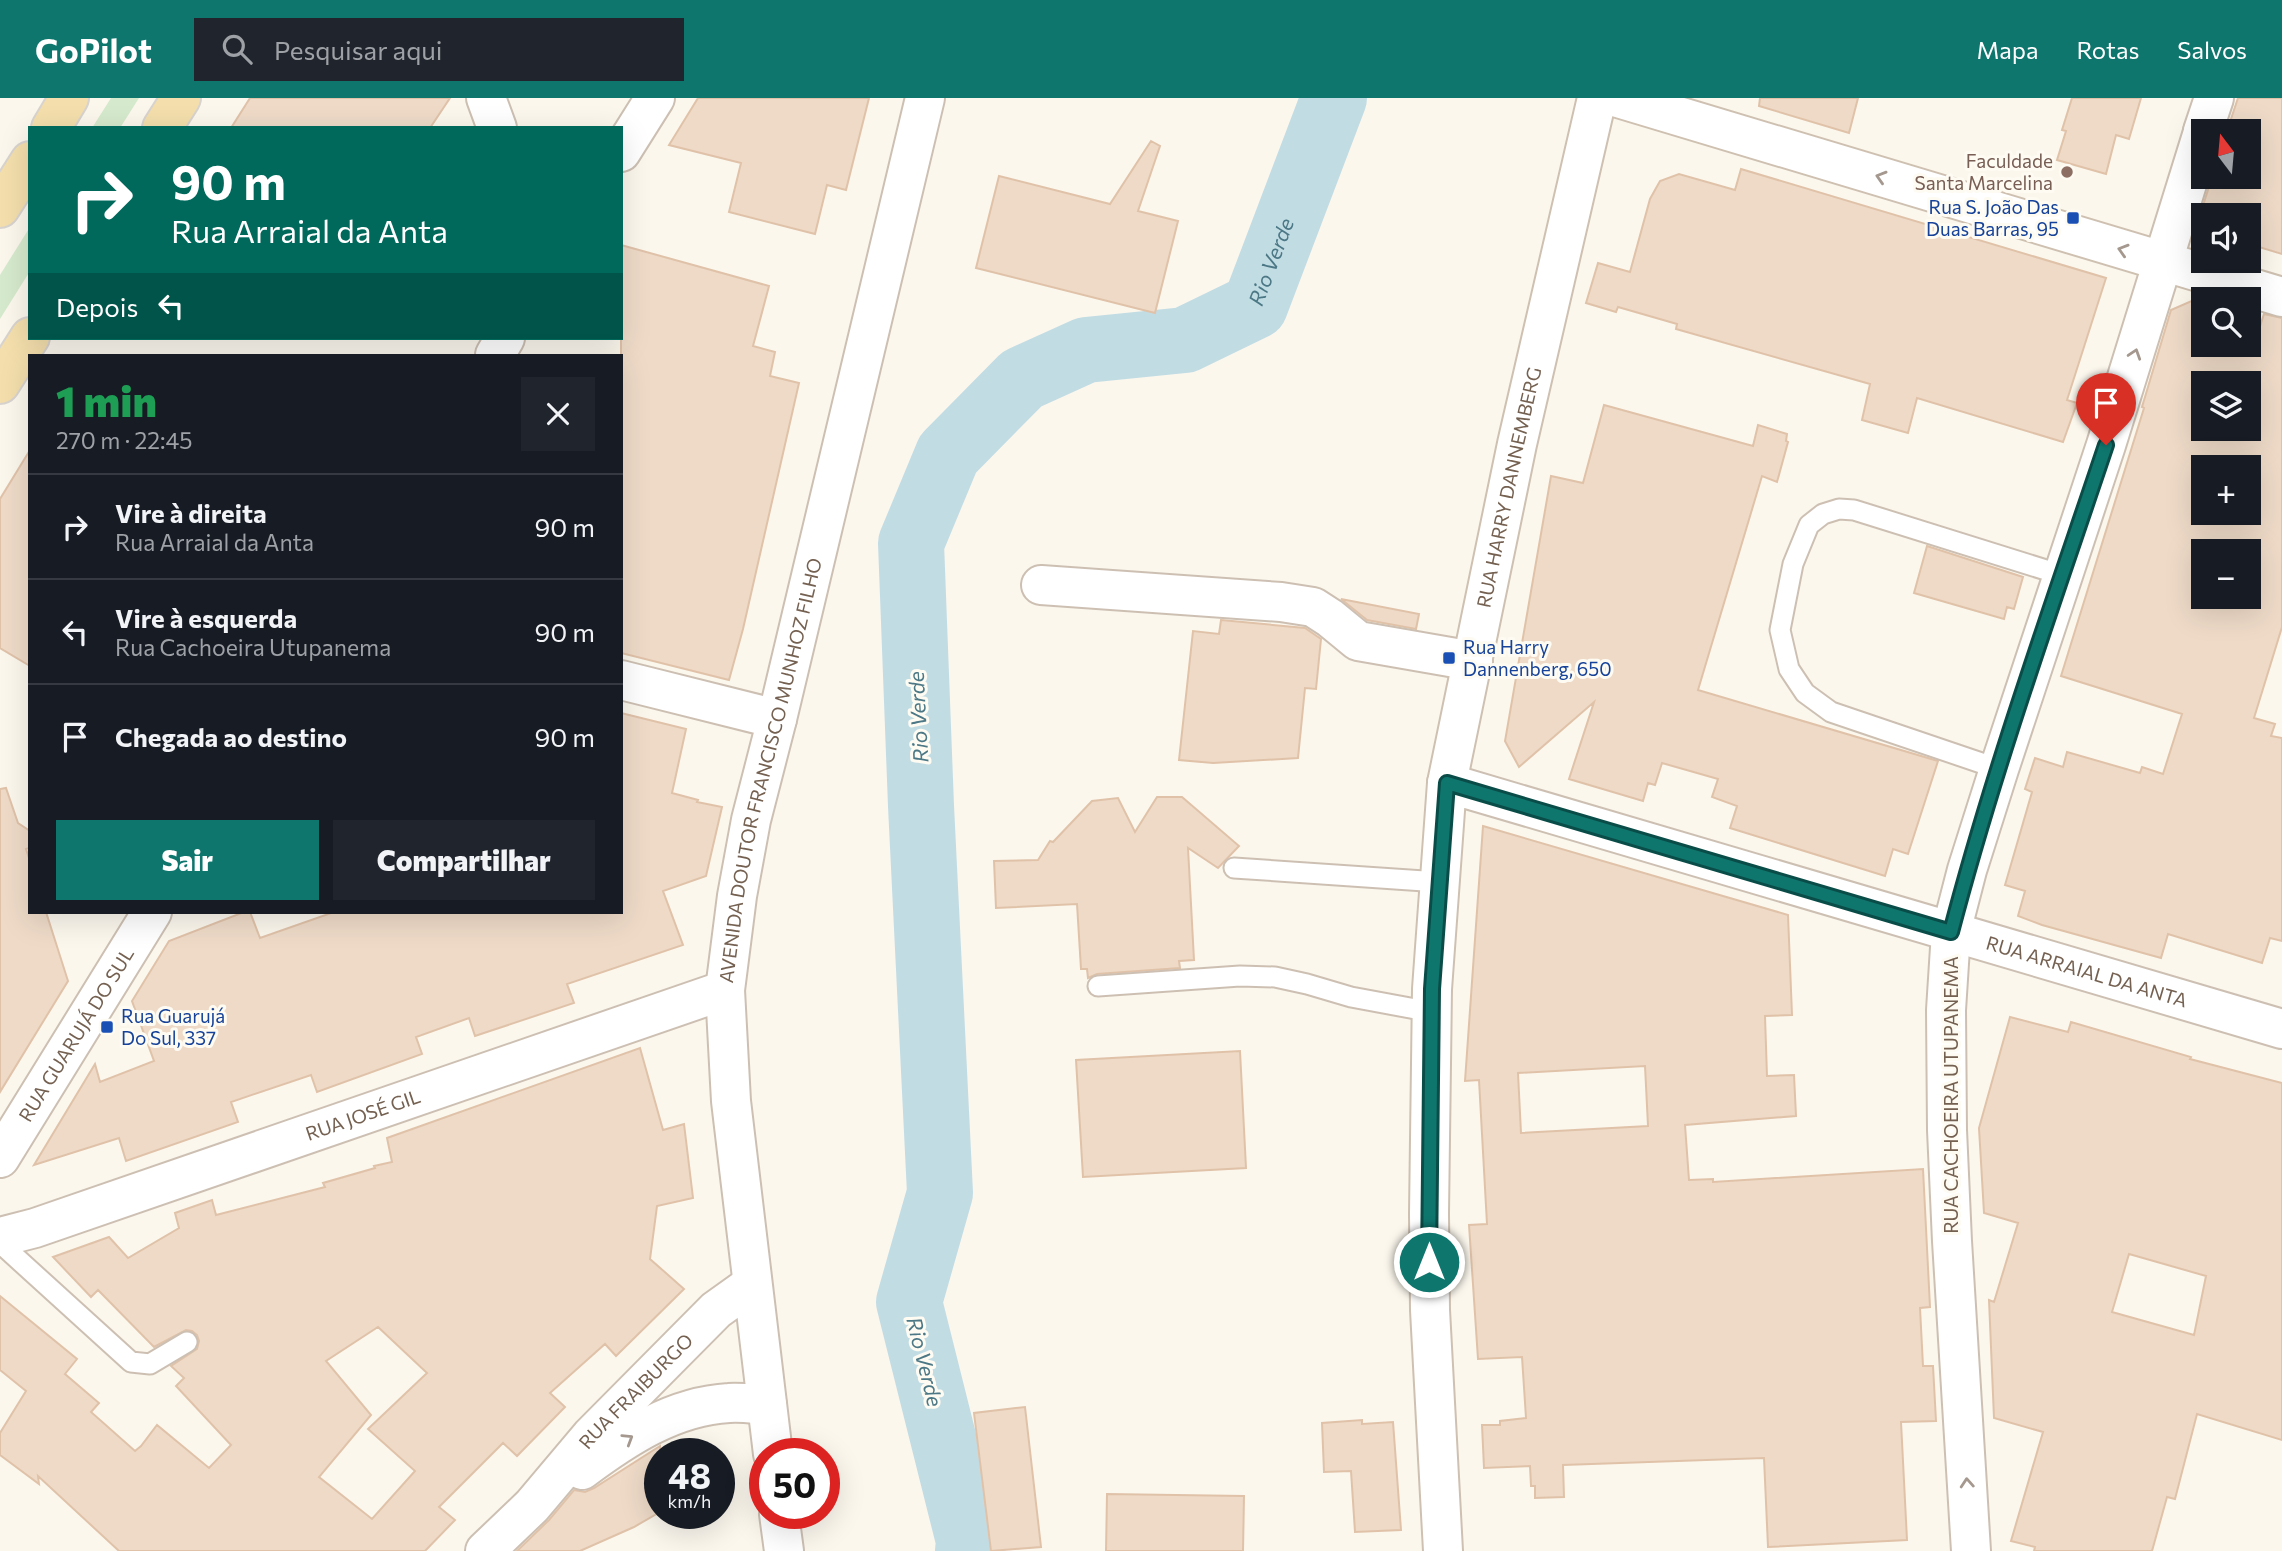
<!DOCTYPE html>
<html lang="pt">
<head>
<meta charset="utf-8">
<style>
  :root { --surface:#171b24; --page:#20242c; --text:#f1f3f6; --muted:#9ea1a6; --line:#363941; --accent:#0f766e }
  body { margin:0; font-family:Commissioner,sans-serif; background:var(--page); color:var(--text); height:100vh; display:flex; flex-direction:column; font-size:26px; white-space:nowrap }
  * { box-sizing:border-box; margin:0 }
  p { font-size:23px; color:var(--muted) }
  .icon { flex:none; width:38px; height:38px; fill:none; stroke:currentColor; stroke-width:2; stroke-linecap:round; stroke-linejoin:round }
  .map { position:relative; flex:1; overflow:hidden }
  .drawer { position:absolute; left:28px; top:256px; width:595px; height:560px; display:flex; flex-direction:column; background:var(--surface); border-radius:0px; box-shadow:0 7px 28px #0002 }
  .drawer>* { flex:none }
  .hud { position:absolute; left:28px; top:28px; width:595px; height:214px; border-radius:0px; box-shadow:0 7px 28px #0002; background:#00695c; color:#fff; overflow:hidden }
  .needle { width:46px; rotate:344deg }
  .buttons { position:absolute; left:2191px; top:21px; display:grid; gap:14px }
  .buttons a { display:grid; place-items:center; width:70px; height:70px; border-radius:0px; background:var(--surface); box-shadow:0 7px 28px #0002; font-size:35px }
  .speed { position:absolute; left:644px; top:1340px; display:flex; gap:14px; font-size:35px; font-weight:700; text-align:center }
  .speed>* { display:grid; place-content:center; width:91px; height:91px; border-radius:50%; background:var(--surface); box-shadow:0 7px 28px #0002; line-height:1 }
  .speed small { font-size:18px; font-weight:400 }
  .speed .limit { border:10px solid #d22; background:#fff; color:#111 }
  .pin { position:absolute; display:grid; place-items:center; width:60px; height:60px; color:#fff; margin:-72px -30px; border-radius:50% 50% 50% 0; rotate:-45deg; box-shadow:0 0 7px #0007 }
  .pin .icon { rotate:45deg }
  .me { position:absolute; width:77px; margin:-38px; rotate:0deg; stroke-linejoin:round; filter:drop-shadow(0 0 5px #0008) }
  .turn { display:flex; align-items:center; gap:24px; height:147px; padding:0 28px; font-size:32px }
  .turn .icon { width:91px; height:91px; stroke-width:2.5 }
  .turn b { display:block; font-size:49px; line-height:60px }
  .then { display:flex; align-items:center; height:66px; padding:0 28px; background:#0003; gap:14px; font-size:26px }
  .round { display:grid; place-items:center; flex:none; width:74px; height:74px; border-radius:0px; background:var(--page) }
  .overview { display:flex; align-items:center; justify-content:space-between; height:119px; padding:0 28px }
  h1 { font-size:42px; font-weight:800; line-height:52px; color:#1e9e55 }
  .cta { display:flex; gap:14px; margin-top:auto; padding:14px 28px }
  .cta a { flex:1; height:80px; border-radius:0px; background:var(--accent); color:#fff; font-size:28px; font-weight:800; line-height:80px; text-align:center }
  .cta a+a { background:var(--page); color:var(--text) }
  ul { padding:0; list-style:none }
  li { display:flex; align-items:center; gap:21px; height:105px; padding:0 28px; border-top:2px solid var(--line) }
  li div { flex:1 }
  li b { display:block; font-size:26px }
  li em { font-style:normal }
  header { display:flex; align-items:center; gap:42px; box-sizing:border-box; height:98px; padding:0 35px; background:var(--accent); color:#fff }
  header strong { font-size:33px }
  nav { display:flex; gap:38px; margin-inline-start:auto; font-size:24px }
  .search { width:490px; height:63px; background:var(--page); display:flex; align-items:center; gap:18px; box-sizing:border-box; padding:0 24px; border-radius:0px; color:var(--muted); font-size:26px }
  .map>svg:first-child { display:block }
</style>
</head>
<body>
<header>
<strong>GoPilot</strong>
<div class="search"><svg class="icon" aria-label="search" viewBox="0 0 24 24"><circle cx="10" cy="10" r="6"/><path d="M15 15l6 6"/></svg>Pesquisar aqui</div>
<nav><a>Mapa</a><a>Rotas</a><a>Salvos</a></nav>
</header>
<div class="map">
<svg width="2282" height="1453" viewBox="0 0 2282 1453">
  <rect width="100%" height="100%" fill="#fbf7ed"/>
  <path fill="#d5e9cc" d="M111 0H139L120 30H92Z
    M30 129V173L0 221V177Z"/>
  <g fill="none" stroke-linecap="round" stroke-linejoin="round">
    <path stroke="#c2dce4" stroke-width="66" id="s1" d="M968 1453 969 1443 909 1204 940 1095 921 708 911 445 948 356 1022 281 1086 252 1185 242 1255 208 1334 0"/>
  </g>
  <path fill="#eedac7" stroke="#e0c2a9" stroke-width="2" fill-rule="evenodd" d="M250 0H450L430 30H231Z
    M698 0H869L846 92 827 87 815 136 729 114 741 65 669 47Z
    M1760 0H1858L1849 35 1759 8Z
    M2072 0H2141L2129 41 2116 37 2106 76 2057 62 2066 33 2062 32Z
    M2238 0H2282V156L2249 146V117H2203V132L2196 130 2212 79H2249V33H2227Z
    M1151 43 1160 48 1138 113 1178 123 1155 215 976 170 999 78 1110 106Z
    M1741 71 2106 180 2067 302 2077 305 2063 344 1917 300 1908 335 1862 322 1870 286 1676 231 1677 226 1618 209 1616 214 1586 205 1598 165 1630 174 1650 101 1660 83 1679 76 1735 92Z
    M621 147 769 188 753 248 775 254 770 278 799 285 743 531 729 582 621 555Z
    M2203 198V247H2254L2264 216 2282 220V529L2254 620 2275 626 2271 638 2282 640V843L2270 840 2262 865 2168 836 2161 860 2042 827 2018 818 2025 793 2005 787 2032 694 2025 691 2035 660 2063 669 2067 654 2140 675 2142 669 2163 676 2182 616 2061 578 2144 310 2142 309 2171 212ZM2203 285H2249V331H2203ZM2203 369H2249V415H2203ZM2203 453H2249V499H2203Z
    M1604 307 1753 348 1758 327 1787 336 1786 343 1788 344 1777 384 1762 378 1698 592 1938 663 1908 756 1893 751 1885 778 1730 730 1737 708 1712 699 1718 681 1662 665 1655 687 1648 685 1643 703 1569 681 1594 604 1519 669 1505 643 1551 378 1583 385Z
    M30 352V568L0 550V401Z
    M1927 448 2023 479 2014 511 2007 509 2004 521 1914 495Z
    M1341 501 1419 516 1416 531 1367 522Z
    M1221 522 1305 530 1321 541 1316 591 1305 590 1298 660 1213 665 1179 662 1193 533 1219 536Z
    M621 615 686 631 672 695 698 702 697 704 722 709 706 778 663 793 683 847 567 886 574 905 475 938 469 920 416 939 422 956 317 994 311 977 231 1004 238 1024 126 1063 119 1040 34 1067 95 966 100 984 154 963 132 903 169 843 244 814H250L260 840 334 814H621Z
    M6 690 18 725 30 733V750L26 751 30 763V814H46L68 883 0 994V691Z
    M1157 699H1182L1239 748 1218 770 1188 750 1194 862 1179 863 1180 870 1097 876 1088 880 1087 871H1081L1077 806 996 810 994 763 1038 762 1050 743 1053 744 1092 703 1118 700 1135 734Z
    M1483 728 1788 817 1792 917 1765 918 1767 978 1794 977 1796 1018 1685 1027 1689 1082 1713 1081V1084L1923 1071 1930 1209 1920 1210 1923 1268H1933L1936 1323 1901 1324 1907 1442 1768 1449 1764 1360 1563 1367 1564 1399 1535 1400V1388H1531L1530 1368 1484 1370 1482 1327H1500V1323L1526 1320 1522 1259 1478 1261 1469 1127 1487 1126 1479 982 1465 983ZM1645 968 1648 1028 1521 1035 1518 975Z
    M2010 919 2068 934 2071 924 2191 959 2190 961 2282 985V1342L2197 1316 2175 1401 2167 1399 2152 1453H2034L2035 1449 2011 1443 2043 1334 1994 1320 1989 1202 1994 1204 2018 1125 1984 1115 1979 1030ZM2129 1156 2206 1178 2194 1237 2112 1214Z
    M640 950 663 1032 684 1026 693 1100 657 1108 650 1161 684 1191 616 1258 605 1246 550 1295 565 1309 517 1358 503 1345 439 1409 455 1422 425 1453H119L38 1378 39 1386 0 1357V1335L26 1293 0 1272V1198L77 1261 65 1276 99 1305 91 1314 135 1353 141 1348 157 1327 209 1370 231 1347 176 1288 184 1280 171 1268 197 1251 199 1243 197 1237 192 1233 186 1232 154 1249 98 1192 91 1199 53 1159 109 1139 128 1160 179 1130 175 1115 212 1102 216 1117 325 1089 323 1085 375 1070 374 1068 392 1064 387 1040ZM378 1229 427 1275 368 1331 415 1373 372 1421 319 1379 371 1317 326 1263Z
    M1240 953 1246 1070 1083 1079 1076 962Z
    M1025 1309 1041 1449 991 1453 974 1315Z
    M1362 1322V1326L1393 1324 1401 1432 1355 1434 1351 1373 1324 1374 1322 1325Z
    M660 1348V1414L634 1429 580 1453H517L549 1422 574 1392 585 1394 594 1390Z
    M1107 1396 1244 1398 1243 1453H1106Z"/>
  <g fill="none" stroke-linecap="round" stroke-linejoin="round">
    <defs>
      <path id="lane" d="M1999 671 1831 614 1805 595 1789 571 1780 532 1793 466 1809 427 1823 416 1839 411 1854 412 2062 477
        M1234 770 1439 784
        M1098 888 1240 878 1275 879 1307 886 1351 899 1432 914
        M0 1145 131 1264 150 1266 187 1244"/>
      <g id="street">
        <path d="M486 0 497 30"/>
        <path d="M2203 33 2214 0"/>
        <path d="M621 54 655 0"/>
        <path d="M495 257 505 240"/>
        <path d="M1041 487 1281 504 1313 509 1330 520 1358 543 1473 563"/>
        <path d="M621 582 777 621"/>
        <path id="s2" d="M1447 685 2282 931"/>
        <path id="s3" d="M0 1060 152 814"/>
        <path id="s4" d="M0 1139 35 1130 725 892"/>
        <path id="s5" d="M773 1356 731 1003 725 892 737 798 751 722 777 621 925 0"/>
        <path d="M582 1372C625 1340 673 1308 729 1305 741 1304 754 1306 767 1307"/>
        <path d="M779 1416 784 1453"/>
        <path id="s6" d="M485 1453 532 1408 591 1338 716 1212 751 1187"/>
        <path d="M1971 1453 1952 1143 1947 1032 1946 912 1951 834 1967 772 1999 671 2106 347 2203 34"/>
      </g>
      <g id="secondary">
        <path d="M1618 0 2282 199"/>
        <path id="s7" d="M1443 1453 1430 1212 1429 1116 1432 891 1447 685 1517 346 1597 0"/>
      </g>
      <path id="primary" d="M51 30 69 0
        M162 30 181 0
        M0 110 30 63
        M0 286 30 239"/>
    </defs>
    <use href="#lane" stroke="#cdc0b3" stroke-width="23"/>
    <use href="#street" stroke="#cdc0b3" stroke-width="42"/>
    <use href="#secondary" stroke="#cfc1b1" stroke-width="42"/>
    <use href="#primary" stroke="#d8d3ce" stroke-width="42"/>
    <use href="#lane" stroke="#fff" stroke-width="19"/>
    <use href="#street" stroke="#fff" stroke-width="38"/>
    <use href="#secondary" stroke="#fff" stroke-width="38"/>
    <use href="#primary" stroke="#f3deac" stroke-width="38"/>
  </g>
  <defs><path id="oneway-chevron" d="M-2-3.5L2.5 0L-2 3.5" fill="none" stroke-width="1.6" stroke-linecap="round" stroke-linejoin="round" transform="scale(1.75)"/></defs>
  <g stroke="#a5988e">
    <use href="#oneway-chevron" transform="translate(1881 79) rotate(-163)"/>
    <use href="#oneway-chevron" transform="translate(2123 152) rotate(-163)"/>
    <use href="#oneway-chevron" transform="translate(2135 256) rotate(-72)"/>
    <use href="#oneway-chevron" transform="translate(628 1341) rotate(-32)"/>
    <use href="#oneway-chevron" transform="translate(1967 1385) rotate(-94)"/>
  </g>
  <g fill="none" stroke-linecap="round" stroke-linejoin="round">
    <defs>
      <path id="route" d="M1429 1164 1432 891 1447 685 1951 834C1994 670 2052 508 2106 347"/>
    </defs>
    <use href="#route" stroke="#0a4d48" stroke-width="18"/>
    <use href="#route" stroke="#0f766e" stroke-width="12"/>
  </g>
  <circle fill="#8d6e63" stroke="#fefbf3" stroke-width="2.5" cx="2067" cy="74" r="7"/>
  <g fill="#1a4fb4" stroke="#fefbf3" stroke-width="2.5">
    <rect x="2066" y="113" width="14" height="14" rx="3.5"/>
    <rect x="1442" y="553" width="14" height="14" rx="3.5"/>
    <rect x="100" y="922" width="14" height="14" rx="3.5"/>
  </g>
  <g text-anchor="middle" stroke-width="6" stroke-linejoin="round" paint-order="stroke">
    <g font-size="19" fill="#785e54" stroke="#fefbf3" text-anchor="end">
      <text x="2053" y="70">Faculdade<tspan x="2053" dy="22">Santa Marcelina</tspan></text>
    </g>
    <g font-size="19" fill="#164399" stroke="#fefbf3" text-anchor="start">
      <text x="2059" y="116" text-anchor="end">Rua S. João Das<tspan x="2059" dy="22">Duas Barras, 95</tspan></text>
      <text x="1463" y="556">Rua Harry<tspan x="1463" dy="22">Dannenberg, 650</tspan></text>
      <text x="121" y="925">Rua Guarujá<tspan x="121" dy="22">Do Sul, 337</tspan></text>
    </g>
    <g font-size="19" fill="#756151" stroke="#fefbf3">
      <text dy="7" stroke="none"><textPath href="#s7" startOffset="1071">RUA HARRY DANNEMBERG</textPath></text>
      <text dy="7" stroke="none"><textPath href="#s5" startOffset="691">AVENIDA DOUTOR FRANCISCO MUNHOZ FILHO</textPath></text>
      <text dy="7" stroke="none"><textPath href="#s2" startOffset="667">RUA ARRAIAL DA ANTA</textPath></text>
      <text dy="7" stroke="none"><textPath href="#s3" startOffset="145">RUA GUARUJÁ DO SUL</textPath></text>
      <text transform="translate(1951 997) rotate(-90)" y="7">RUA CACHOEIRA UTUPANEMA</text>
      <text dy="7" stroke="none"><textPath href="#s4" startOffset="383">RUA JOSÉ GIL</textPath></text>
      <text dy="7" stroke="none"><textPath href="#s6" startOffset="220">RUA FRAIBURGO</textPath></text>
    </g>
    <g font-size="21" font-style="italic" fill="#4c7886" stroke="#fefbf3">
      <text dy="7" stroke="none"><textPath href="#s1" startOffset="1517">Rio Verde</textPath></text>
      <text transform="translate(919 619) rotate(-93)" y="7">Rio Verde</text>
      <text transform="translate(924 1264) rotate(76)" y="7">Rio Verde</text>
    </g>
  </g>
</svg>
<div class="buttons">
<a><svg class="needle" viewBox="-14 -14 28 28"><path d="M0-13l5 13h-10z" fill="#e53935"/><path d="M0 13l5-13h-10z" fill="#9ea1a6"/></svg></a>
<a><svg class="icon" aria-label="sound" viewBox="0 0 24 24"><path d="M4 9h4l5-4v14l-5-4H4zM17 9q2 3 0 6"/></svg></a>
<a><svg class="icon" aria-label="search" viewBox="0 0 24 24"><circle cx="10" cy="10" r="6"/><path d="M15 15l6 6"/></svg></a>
<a><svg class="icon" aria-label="layers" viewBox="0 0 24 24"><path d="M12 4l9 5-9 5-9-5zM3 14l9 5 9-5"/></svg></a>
<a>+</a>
<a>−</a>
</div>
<div class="speed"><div>48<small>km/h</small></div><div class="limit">50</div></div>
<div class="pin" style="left:2106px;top:347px;background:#d93025"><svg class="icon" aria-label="arrive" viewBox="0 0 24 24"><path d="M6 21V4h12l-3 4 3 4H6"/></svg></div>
<svg class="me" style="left:1429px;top:1164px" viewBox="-20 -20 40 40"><circle r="17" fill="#0f766e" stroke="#fff" stroke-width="3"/><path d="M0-11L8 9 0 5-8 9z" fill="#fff"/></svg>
<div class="hud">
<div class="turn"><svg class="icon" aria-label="right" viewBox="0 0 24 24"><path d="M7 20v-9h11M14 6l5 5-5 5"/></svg><div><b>90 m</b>Rua Arraial da Anta</div></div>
<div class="then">Depois<svg class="icon" aria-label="left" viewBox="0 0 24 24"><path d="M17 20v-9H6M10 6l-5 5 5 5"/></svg></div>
</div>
<section class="drawer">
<div class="overview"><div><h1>1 min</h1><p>270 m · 22:45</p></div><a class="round"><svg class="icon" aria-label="close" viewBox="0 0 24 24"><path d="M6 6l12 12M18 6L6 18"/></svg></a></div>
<ul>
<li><svg class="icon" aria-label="right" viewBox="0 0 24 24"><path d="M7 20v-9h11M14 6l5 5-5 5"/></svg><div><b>Vire à direita</b><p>Rua Arraial da Anta</p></div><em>90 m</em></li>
<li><svg class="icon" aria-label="left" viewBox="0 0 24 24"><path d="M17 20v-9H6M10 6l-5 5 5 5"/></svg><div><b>Vire à esquerda</b><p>Rua Cachoeira Utupanema</p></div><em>90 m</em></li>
<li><svg class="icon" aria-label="arrive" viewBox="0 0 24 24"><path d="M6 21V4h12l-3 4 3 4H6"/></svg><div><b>Chegada ao destino</b></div><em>90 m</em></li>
</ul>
<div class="cta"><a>Sair</a><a>Compartilhar</a></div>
</section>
</div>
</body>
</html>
